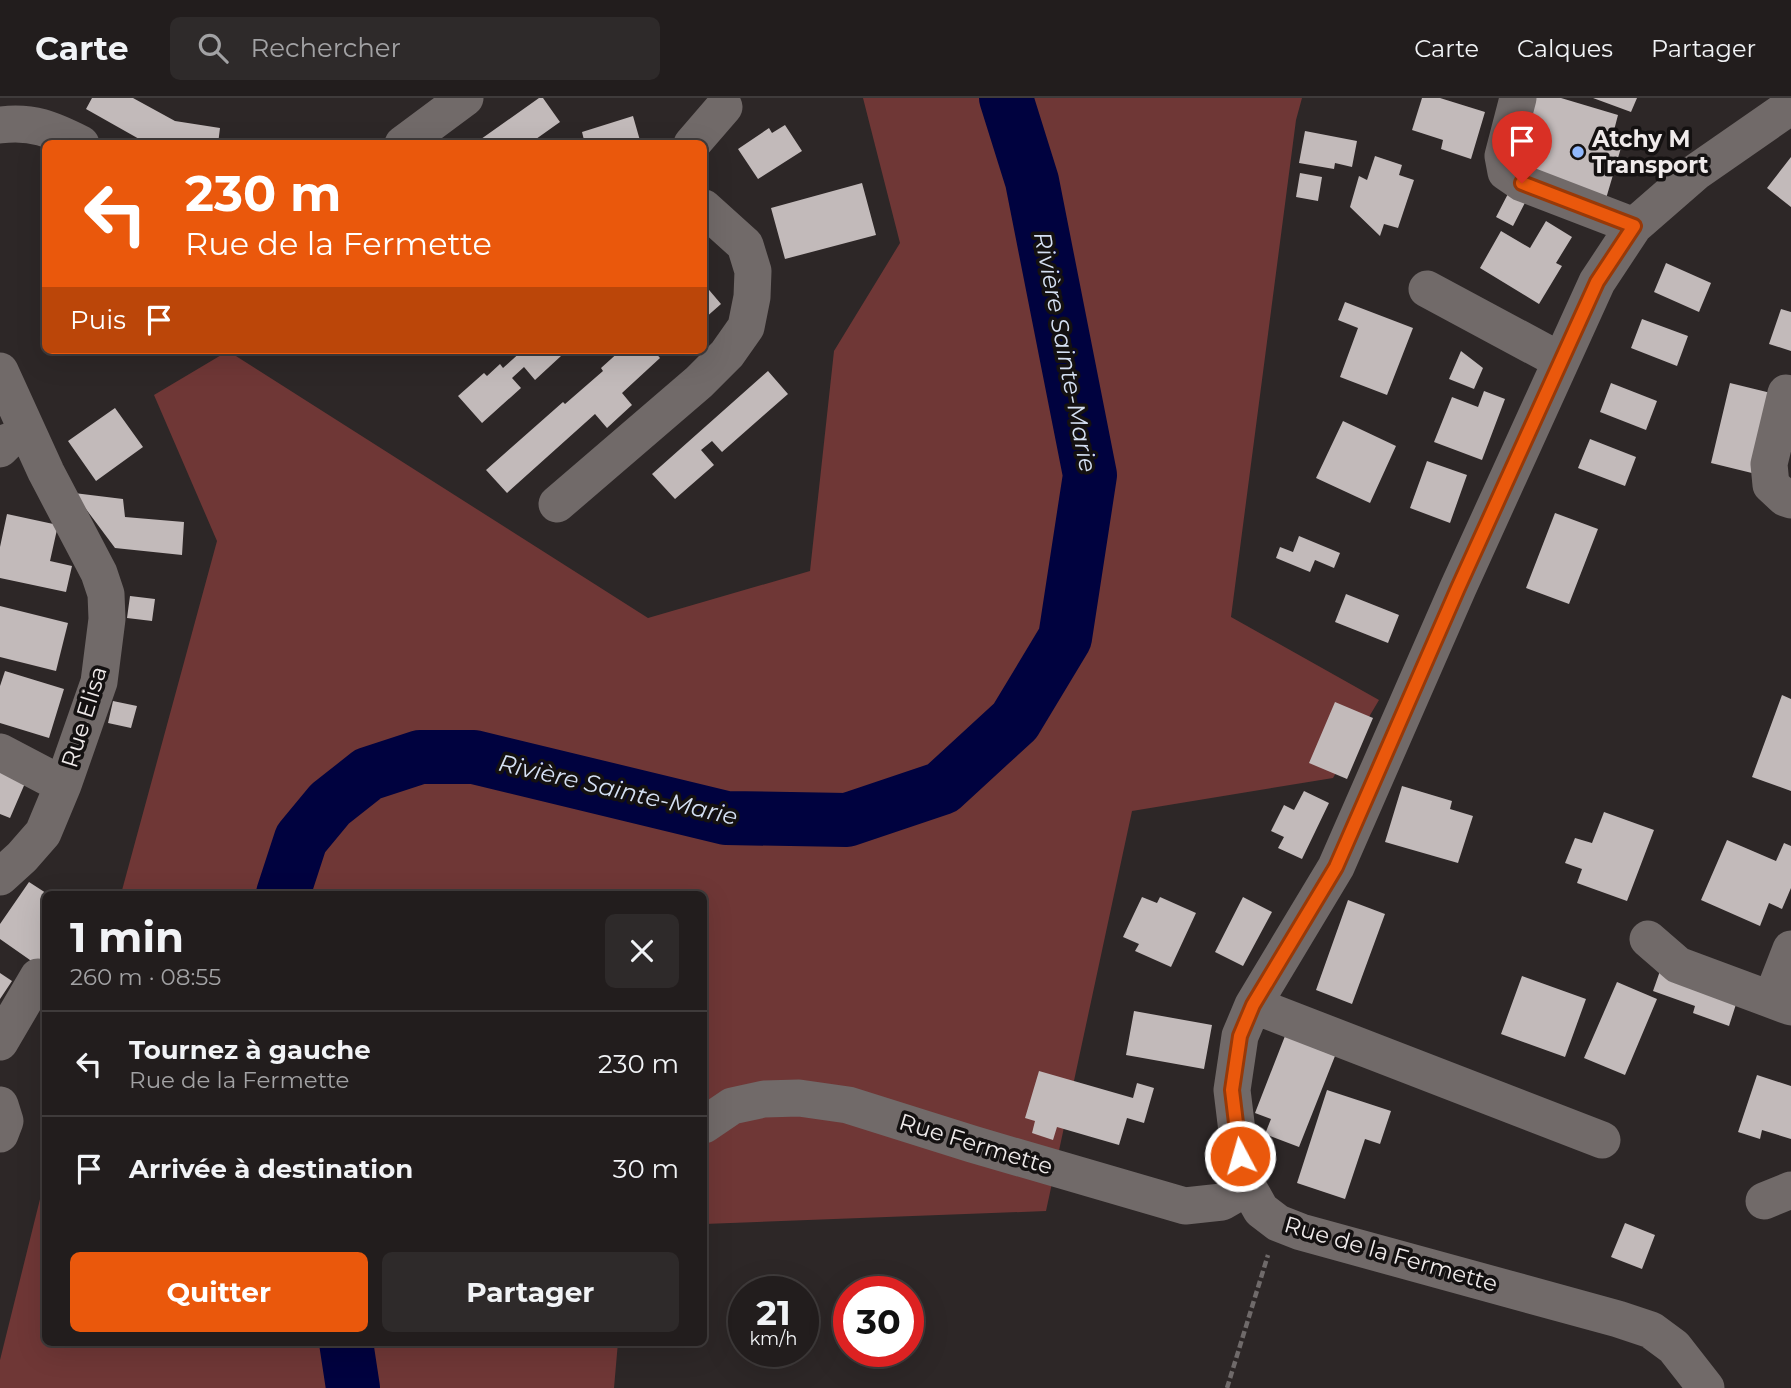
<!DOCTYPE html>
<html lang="fr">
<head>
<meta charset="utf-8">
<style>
  :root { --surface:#221d1d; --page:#2e2a2a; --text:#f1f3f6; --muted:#a2a2a4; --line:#3f3b3b; --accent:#ea580c }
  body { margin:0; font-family:Montserrat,sans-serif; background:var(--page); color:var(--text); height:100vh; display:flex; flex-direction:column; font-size:26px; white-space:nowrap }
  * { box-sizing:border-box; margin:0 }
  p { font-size:23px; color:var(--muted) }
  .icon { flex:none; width:38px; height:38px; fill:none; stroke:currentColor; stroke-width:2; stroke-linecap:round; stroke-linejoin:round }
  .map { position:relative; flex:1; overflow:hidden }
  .drawer { position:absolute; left:42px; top:793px; width:665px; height:455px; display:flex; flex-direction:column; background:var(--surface); border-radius:10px; box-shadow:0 7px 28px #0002,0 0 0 2px var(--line) }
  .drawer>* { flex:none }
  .top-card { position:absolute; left:42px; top:42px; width:665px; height:214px; border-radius:10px; box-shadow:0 7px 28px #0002,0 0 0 2px var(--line); background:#ea580c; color:#fff; overflow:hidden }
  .speed { position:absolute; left:728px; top:1178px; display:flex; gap:14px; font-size:35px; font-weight:700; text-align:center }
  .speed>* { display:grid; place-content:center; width:91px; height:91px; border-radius:50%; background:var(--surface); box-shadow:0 7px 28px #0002,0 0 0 2px var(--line); line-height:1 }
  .speed small { font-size:18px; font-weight:400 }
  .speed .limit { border:10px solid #d22; background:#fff; color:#111 }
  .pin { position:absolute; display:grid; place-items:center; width:60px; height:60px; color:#fff; margin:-72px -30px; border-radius:50% 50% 50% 0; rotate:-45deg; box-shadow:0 0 7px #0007 }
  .pin .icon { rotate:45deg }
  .me { position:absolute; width:77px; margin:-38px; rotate:354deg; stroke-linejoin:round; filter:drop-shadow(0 0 5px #0008) }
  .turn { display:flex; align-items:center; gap:24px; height:147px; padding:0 28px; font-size:32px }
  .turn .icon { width:91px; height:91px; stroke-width:2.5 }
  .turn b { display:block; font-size:49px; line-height:60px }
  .then { display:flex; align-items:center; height:66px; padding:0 28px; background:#0003; gap:14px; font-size:26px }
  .round { display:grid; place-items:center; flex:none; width:74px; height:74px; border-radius:10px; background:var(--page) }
  .headline { display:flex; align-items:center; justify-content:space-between; height:119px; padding:0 28px }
  h1 { font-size:42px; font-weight:700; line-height:52px }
  .primary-button { display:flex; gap:14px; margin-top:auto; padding:14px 28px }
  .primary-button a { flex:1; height:80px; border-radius:10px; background:var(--accent); color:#fff; font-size:28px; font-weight:700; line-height:80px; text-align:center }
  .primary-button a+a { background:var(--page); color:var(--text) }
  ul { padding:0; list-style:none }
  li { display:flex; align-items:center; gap:21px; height:105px; padding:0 28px; border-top:2px solid var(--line) }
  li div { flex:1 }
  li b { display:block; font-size:26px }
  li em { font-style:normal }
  header { display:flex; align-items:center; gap:42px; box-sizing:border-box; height:98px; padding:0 35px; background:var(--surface); border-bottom:2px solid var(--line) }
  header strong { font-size:33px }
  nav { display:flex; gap:38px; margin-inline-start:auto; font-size:24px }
  .search { width:490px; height:63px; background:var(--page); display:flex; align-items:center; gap:18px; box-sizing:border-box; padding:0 24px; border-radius:10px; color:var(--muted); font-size:26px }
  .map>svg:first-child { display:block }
</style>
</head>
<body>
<header>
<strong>Carte</strong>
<div class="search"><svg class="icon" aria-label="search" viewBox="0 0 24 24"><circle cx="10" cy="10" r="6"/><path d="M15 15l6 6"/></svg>Rechercher</div>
<nav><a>Carte</a><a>Calques</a><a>Partager</a></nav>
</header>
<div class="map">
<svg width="1791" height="1290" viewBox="0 0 1791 1290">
  <rect width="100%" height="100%" fill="#2d2727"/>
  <path fill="#6f3736" d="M863 0H1302L1296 22 1231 519 1379 602 1333 680 1132 713 1046 1113 704 1126V796H121L217 443 154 297 228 253 648 520 810 473 834 253 900 145Z
    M45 1081 46 1244H618L614 1290H0V1262Z"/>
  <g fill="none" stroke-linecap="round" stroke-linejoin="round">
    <path stroke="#00023f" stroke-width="54" d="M283 796 301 741 330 706 368 676 420 659H474L726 720 847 722 942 690 1015 623 1065 540 1090 377 1032 83 1006 0
      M346 1244 353 1290"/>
  </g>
  <path fill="#c2baba" d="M92 0H133L175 23 220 30 218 46H148L86 11Z
    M539 0H543L560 24 529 46H474Z
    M1422 0H1440L1485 14 1471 61 1441 51 1443 42 1412 32Z
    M1535 0H1561L1618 17 1612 40 1623 43 1605 104 1526 80 1531 65 1517 61Z
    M1593 0H1637L1631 14Z
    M633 18 641 46H585L582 34Z
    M785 27 802 53 758 81 738 51 769 30 772 35Z
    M1305 33 1357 43 1352 69 1335 65 1334 71 1299 65Z
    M1375 58 1402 67 1399 77 1414 82 1398 130 1384 126 1380 138 1350 109 1359 78 1367 82Z
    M1791 59V109L1767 90Z
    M1300 75 1322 79 1318 103 1296 99Z
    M862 85 876 137 785 161 771 110Z
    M1511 90 1528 99 1513 128 1496 119Z
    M1546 123 1572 139 1556 165 1562 168 1539 206 1480 170 1501 133 1530 150Z
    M1666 165 1711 185 1699 214 1654 194Z
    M704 186 721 206 704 221Z
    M1345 204 1413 230 1387 297 1340 279 1358 230 1338 222Z
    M1781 211 1791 214V253L1769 246Z
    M1642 221 1688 238 1677 268 1631 250Z
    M523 252H556L561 258 535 282 524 269 512 280 521 290 482 325 458 298 484 275 487 278 500 266 503 270Z
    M621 252H653L660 260 622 295 632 307 607 330 595 316 507 395 486 372 563 304 565 306 603 273 601 270Z
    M1461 253 1483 270 1474 291 1449 281Z
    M768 273 788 296 722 354 712 343 701 352 714 367 675 401 652 376Z
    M1611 285 1657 303 1646 332 1600 314Z
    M1730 285 1775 296 1756 376 1711 365Z
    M1484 293 1505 301 1482 362 1434 344 1452 299 1478 309Z
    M115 310 143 349 96 383 68 343Z
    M1343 323 1396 348 1370 405 1316 380Z
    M1590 341 1636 359 1625 388 1578 370Z
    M1427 363 1467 377 1450 425 1410 410Z
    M74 395 123 401 125 419 184 424 182 457 115 450Z
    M1555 415 1598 431 1569 506 1526 490Z
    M7 416 58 427 50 463 72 468 66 494 0 480V449Z
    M1299 438 1340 455 1334 470 1315 462 1310 474 1276 460 1280 449 1293 454Z
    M1346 496 1399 517 1388 545 1335 524Z
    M130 498 155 501 152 523 127 520Z
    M0 508 68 525 56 573 0 559Z
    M5 573 64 591 49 640 0 625V588Z
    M1782 597 1791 601V693L1752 679Z
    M113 603 137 608 131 630 108 625Z
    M1335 604 1373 620 1347 681 1309 665Z
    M0 664 29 676 10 720 0 716Z
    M1402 688 1452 703 1450 711 1473 718 1458 765 1385 744Z
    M1304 693 1329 705 1302 761 1278 750 1284 739 1271 733 1284 707 1294 712Z
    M1604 714 1654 732 1627 803 1577 785 1582 771 1565 765 1575 740 1592 745Z
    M1727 742 1776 763 1784 745 1791 748V790L1782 811 1769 805 1760 828 1701 802Z
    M29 784 46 795V823L44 825 46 827V861L40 869 0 841V826Z
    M1142 799 1157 805 1160 799 1196 815 1171 869 1135 853 1139 846 1123 839Z
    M1243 799 1272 814 1243 868 1215 854Z
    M1348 802 1385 816 1352 906 1316 892Z
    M1660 873 1738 900 1729 928 1693 915 1695 908 1653 893Z
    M0 875 12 883 0 901Z
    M1522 878 1586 901 1565 959 1501 936Z
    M1617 884 1657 901 1625 977 1584 960Z
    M1134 913 1212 927 1204 971 1126 957Z
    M1285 938 1335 958 1299 1049 1265 1036 1271 1021 1255 1015Z
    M1039 973 1133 1000 1137 985 1154 990 1144 1025 1127 1020 1119 1047 1057 1029 1053 1042 1032 1035 1035 1023 1025 1020Z
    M1757 977 1791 988V1041L1762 1032 1760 1041 1738 1034Z
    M1327 992 1391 1013 1380 1046 1365 1041 1345 1101 1297 1085Z
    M1625 1125 1655 1137 1642 1171 1611 1159Z"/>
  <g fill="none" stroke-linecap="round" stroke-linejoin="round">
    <path stroke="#6f6a6a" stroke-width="4.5" stroke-dasharray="7 3.5" stroke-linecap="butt" d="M1227 1290 1268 1157"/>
    <path stroke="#716a69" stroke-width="37" d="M1518 0 1503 58 1506 74 1522 85 1634 128
      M0 27C33 23 51 31 81 46
      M403 46 465 0
      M692 46 724 9
      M1427 191 1561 263
      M0 273 46 374 99 475 106 496 107 521 99 584 63 687 43 735 22 759 0 779
      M1786 295 1769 366 1771 387 1785 400 1791 402
      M0 351 7 344
      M557 406 699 284 727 256 746 229 752 199 753 173 745 147 704 110
      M0 654 63 687
      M1648 841 1678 867 1791 909
      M1772 900 1791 851
      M1253 907 1602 1042
      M0 944 38 879
      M0 1007 5 1023 0 1036
      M704 1027 732 1008 764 1001 799 1000 848 1007 972 1046 1185 1108 1222 1104 1248 1089
      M1764 1103 1791 1092
      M1706 1290 1674 1249 1651 1232 1618 1221 1301 1134 1278 1125 1261 1112 1248 1089 1240 1058 1232 992 1240 938 1253 907 1336 769 1458 490 1597 184 1634 128 1696 74 1791 8"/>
  </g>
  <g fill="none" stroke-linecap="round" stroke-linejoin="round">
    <defs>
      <path id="route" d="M1240 1058 1232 992 1240 938 1253 907 1336 769 1458 490 1597 184 1634 128 1522 85"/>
    </defs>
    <use href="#route" stroke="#983908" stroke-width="18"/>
    <use href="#route" stroke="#ea580c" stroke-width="12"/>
  </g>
  <circle fill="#90b8fd" stroke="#141111" stroke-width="2.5" cx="1578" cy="54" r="7"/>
  <g text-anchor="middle" stroke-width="7" stroke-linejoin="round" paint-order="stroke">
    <g font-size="23" font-weight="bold" fill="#efeaea" stroke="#141111" text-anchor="start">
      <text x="1592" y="49">Atchy M<tspan x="1592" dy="26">Transport</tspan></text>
    </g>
    <g font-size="23" fill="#efeaea" stroke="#141111">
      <text transform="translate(84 619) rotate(-73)" y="8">Rue Elisa</text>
      <text transform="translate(976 1046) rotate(17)" y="8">Rue Fermette</text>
      <text transform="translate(1391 1156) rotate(16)" y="8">Rue de la Fermette</text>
    </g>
    <g font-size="24" font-style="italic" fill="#d4dff2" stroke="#141111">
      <text transform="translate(1065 254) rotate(79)" y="8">Rivière Sainte-Marie</text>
      <text transform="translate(618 692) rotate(13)" y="8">Rivière Sainte-Marie</text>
    </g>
  </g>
</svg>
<div class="speed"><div>21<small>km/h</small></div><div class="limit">30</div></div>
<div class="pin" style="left:1522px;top:85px;background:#d93025"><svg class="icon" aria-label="arrive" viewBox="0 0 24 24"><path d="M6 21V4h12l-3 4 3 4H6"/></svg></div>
<svg class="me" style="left:1240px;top:1058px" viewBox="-20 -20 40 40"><circle r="17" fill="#ea580c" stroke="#fff" stroke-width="3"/><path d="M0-11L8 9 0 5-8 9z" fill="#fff"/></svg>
<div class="top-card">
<div class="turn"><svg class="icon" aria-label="left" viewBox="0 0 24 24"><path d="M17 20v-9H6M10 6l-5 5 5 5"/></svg><div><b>230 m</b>Rue de la Fermette</div></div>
<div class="then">Puis<svg class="icon" aria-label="arrive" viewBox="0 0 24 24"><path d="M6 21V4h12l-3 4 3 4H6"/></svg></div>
</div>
<section class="drawer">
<div class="headline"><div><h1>1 min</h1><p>260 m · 08:55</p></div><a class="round"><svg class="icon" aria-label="close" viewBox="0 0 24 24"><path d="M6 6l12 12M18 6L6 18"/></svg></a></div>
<ul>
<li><svg class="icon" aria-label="left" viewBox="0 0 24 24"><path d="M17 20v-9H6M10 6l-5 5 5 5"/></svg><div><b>Tournez à gauche</b><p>Rue de la Fermette</p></div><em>230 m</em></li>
<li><svg class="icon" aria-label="arrive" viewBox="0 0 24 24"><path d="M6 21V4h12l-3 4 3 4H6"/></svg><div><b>Arrivée à destination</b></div><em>30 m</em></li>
</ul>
<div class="primary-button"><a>Quitter</a><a>Partager</a></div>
</section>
</div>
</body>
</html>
